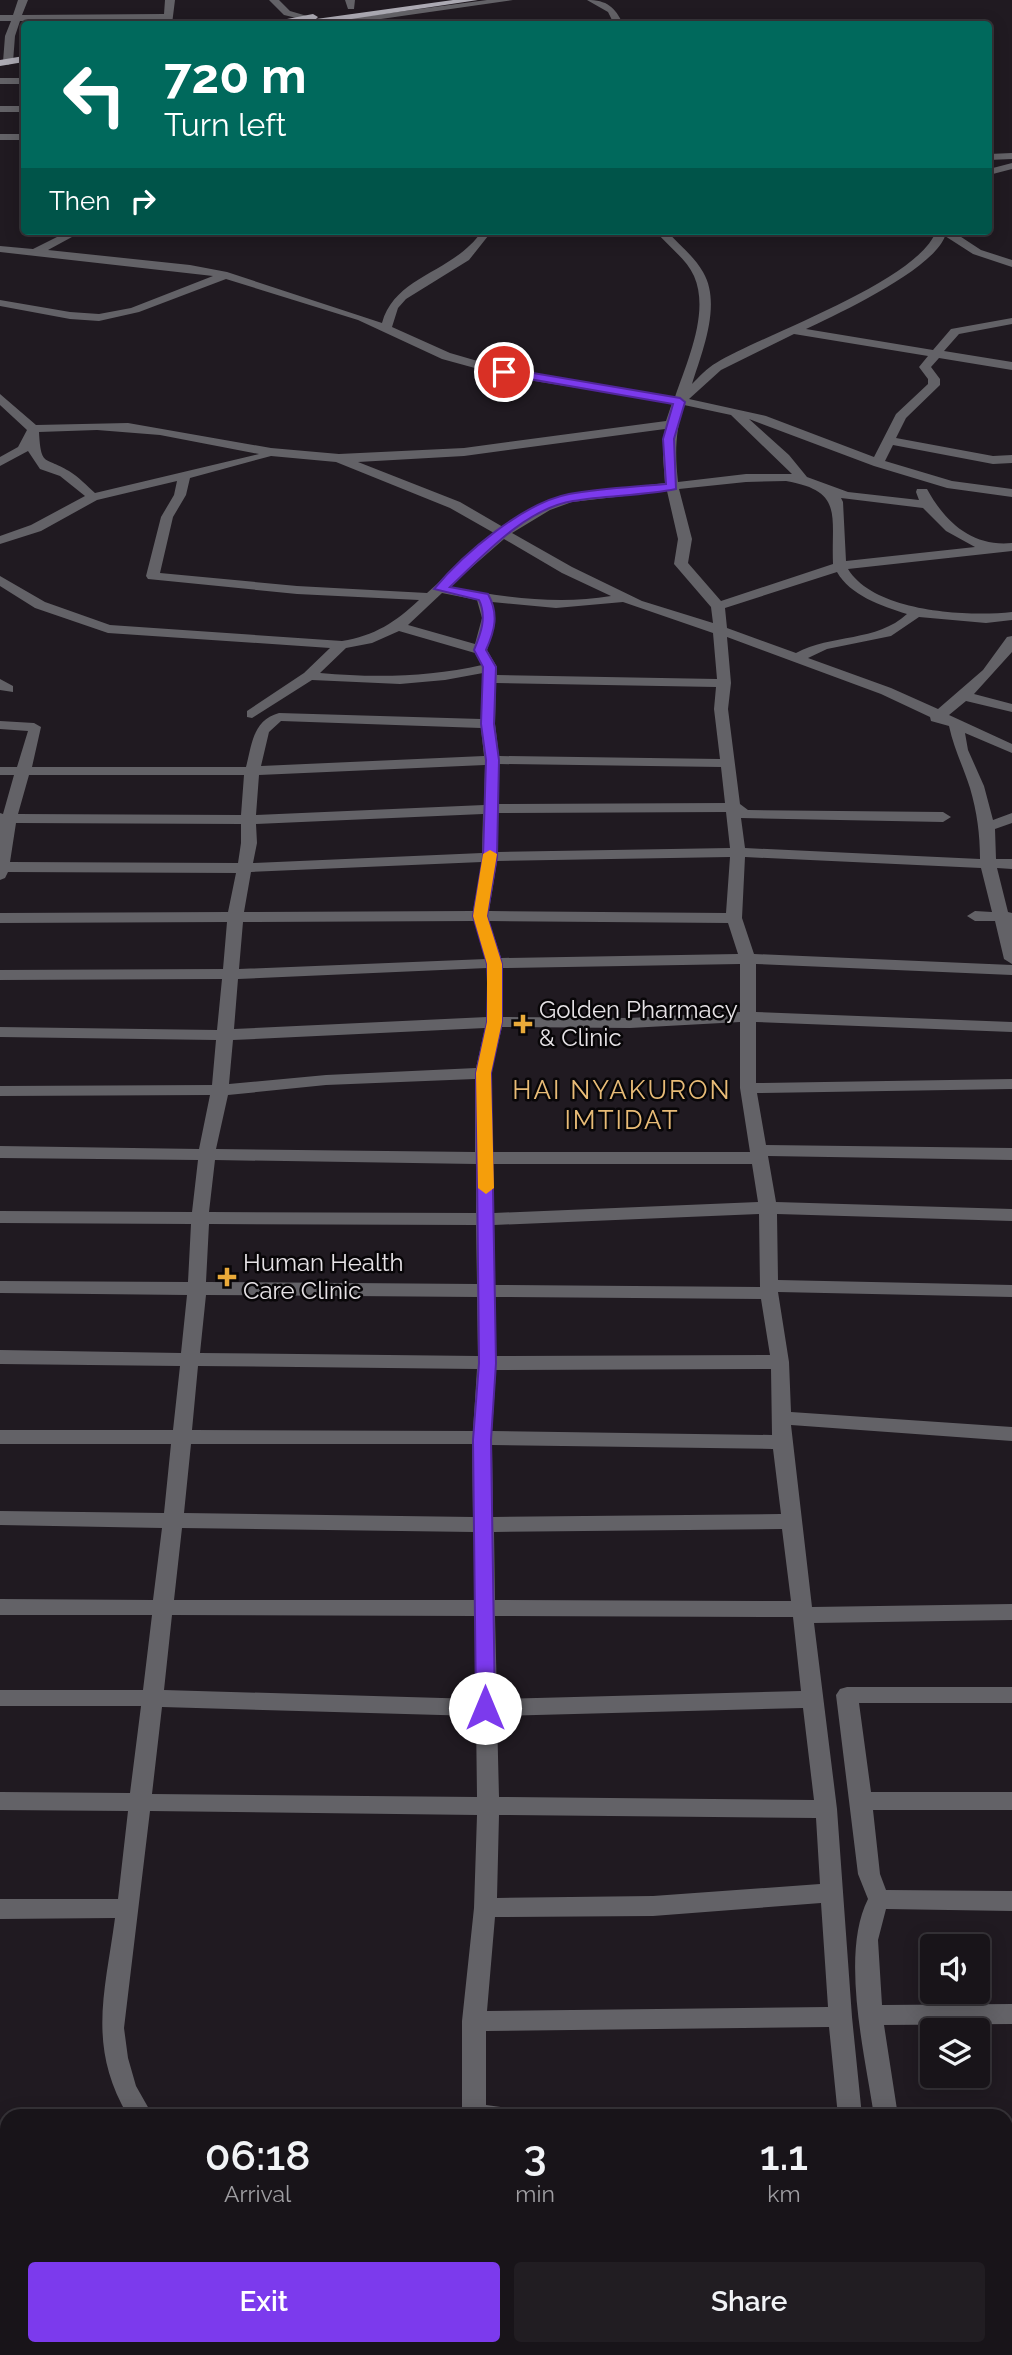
<!DOCTYPE html>
<html lang="en">
<head>
<meta charset="utf-8">
<style>
  :root { --surface:#181419; --page:#211d22; --text:#f1f3f6; --muted:#9f9ea2; --line:#363338; --accent:#7c3aed }
  body { margin:0; font-family:Raleway,sans-serif; background:var(--page); color:var(--text); height:100vh; display:flex; flex-direction:column; font-size:26px; white-space:nowrap }
  * { box-sizing:border-box; margin:0 }
  p { font-size:23px; color:var(--muted) }
  .icon { flex:none; width:38px; height:38px; fill:none; stroke:currentColor; stroke-width:2; stroke-linecap:round; stroke-linejoin:round }
  .map { position:relative; flex:1; overflow:hidden }
  .drawer { position:absolute; left:0px; top:2109px; width:1013px; height:247px; display:flex; flex-direction:column; background:var(--surface); border-radius:21px 21px 0 0; box-shadow:0 4px 18px #0003,0 0 0 2px var(--line) }
  .drawer>* { flex:none }
  .banner { position:absolute; left:21px; top:21px; width:971px; height:214px; border-radius:7px; box-shadow:0 4px 18px #0003,0 0 0 2px var(--line); background:#00695c; color:#fff; overflow:hidden }
  .fabs { position:absolute; left:920px; top:1934px; display:grid; gap:14px }
  .fabs a { display:grid; place-items:center; width:70px; height:70px; border-radius:7px; background:var(--surface); box-shadow:0 4px 18px #0003,0 0 0 2px var(--line); font-size:35px }
  .pin { position:absolute; display:grid; place-items:center; width:60px; height:60px; color:#fff; margin:-30px; border:4px solid #fff; border-radius:50%; box-shadow:0 2px 7px #0007 }
  .me { position:absolute; width:77px; margin:-38px; rotate:0deg; stroke-linejoin:round; filter:drop-shadow(0 0 5px #0008) }
  .turn { display:flex; align-items:center; gap:24px; height:147px; padding:0 28px; font-size:32px }
  .turn .icon { width:91px; height:91px; stroke-width:2.5 }
  .turn b { display:block; font-size:49px; line-height:60px }
  .then { display:flex; align-items:center; height:66px; padding:0 28px; background:#0003; gap:14px; font-size:26px }
  .eta { display:flex; justify-content:space-evenly; align-items:center; height:119px; text-align:center }
  .eta b { font-size:42px; font-weight:600; line-height:49px }
  .button { display:flex; gap:14px; margin-top:auto; padding:14px 28px }
  .button a { flex:1; height:80px; border-radius:7px; background:var(--accent); color:#fff; font-size:28px; font-weight:600; line-height:80px; text-align:center }
  .button a+a { background:var(--page); color:var(--text) }
  .map>svg:first-child { display:block }
</style>
</head>
<body>
<div class="map">
<svg width="1012" height="2355" viewBox="0 0 1012 2355">
  <rect width="100%" height="100%" fill="#201a21"/>
  <g fill="none" stroke-linecap="round" stroke-linejoin="round">
    <path stroke="#343a6d" stroke-width="7" d="M0 2334 7 2332
      M113 2348 136 2355"/>
    <path fill="#636267" fill-rule="evenodd" d="M18 0H28L22 15 164 14 165 0H175L172 24H164V20L20 21 15 36 13 62 8 65 3 62 5 36 11 21H0V15H13Z
      M269 0H279L290 11 314 18 309 21 284 15Z
      M345 0H355L354 9H348Z
      M487 0H513L346 24H324L329 21Z
      M587 0C607 0 615 7 623 24H614L608 12Z
      M0 78H24V84H0Z
      M0 106H24V112H0Z
      M0 134H24V140H0Z
      M1012 153V159L989 160V154Z
      M1012 163V169L989 175V169Z
      M69 231H83L48 250 190 265 227 272 382 323C395 275 454 273 482 231H492L469 260 406 299 398 308 392 327 450 353 505 369 675 397C687 362 710 312 694 276 686 258 667 246 656 231H667C679 245 694 256 703 272 722 304 702 352 692 384 699 377 707 368 716 363 764 334 919 281 936 231H952L981 250 1012 260V267L973 254 945 236C934 269 838 314 806 329L933 350 951 329 1012 318V324L959 334 944 351 1012 362V370L939 358 931 367 940 379V385L906 418 896 438 993 456 1012 455V463L993 464 893 445 885 461 952 481 1012 489V497L947 488 874 466 749 419 789 455 807 477 848 492 919 500 916 492 917 489H927C945 522 972 547 1012 543V551L848 569C874 612 967 617 1012 612V620L986 623 919 617 891 636 827 649 808 658 891 688 938 709 983 670 1007 637 1012 636V652L974 694 1012 704V712L966 701 949 715 1012 744V753L965 733 968 750 984 786 993 820 1012 813V823L995 829 996 859H1012V869L997 868 1008 912 1012 913V964L1004 959 995 921H975L967 916 975 911 992 912 981 868 745 857 742 918 754 954 1012 965V975L756 964V1012L1012 1022V1032L756 1022V1083L1012 1079V1089L757 1093 766 1145 1012 1148V1160L768 1156 776 1202 1012 1209V1221L777 1214 778 1280 1012 1285V1297L778 1292 789 1362 791 1412 1012 1427V1441L791 1425 812 1607 1012 1604V1620L814 1623 837 1809 852 2017 862 2116H838L829 2027 486 2031V2105L508 2108 512 2116H462V2021L474 1908 477 1815 150 1811 124 2028 128 2058 136 2086 153 2116H128C87 2046 105 1993 115 1918L0 1919V1899H118L128 1811 0 1810V1792L130 1793 141 1706H0V1690H143L152 1615H0V1599L153 1600 162 1528 0 1525V1511L164 1513 171 1444H0V1430H173L180 1366 0 1364V1350L181 1353 187 1295 0 1293V1281L188 1282 191 1224 0 1223V1211L192 1212 198 1160 0 1158V1146L199 1149 210 1095 0 1096V1086L212 1085 216 1040 0 1037V1027L217 1030 222 979 0 980V970L223 969 227 922 0 923V913L228 912 236 873 8 872 5 878 0 880V813L3 814 14 775H0V767H17L28 731 0 729V721L34 723 41 727 32 767H246C252 744 253 720 279 713L481 719 483 673 445 680 400 684 312 680 252 718 247 717V711L304 673 330 648 108 633 35 608 0 586V576L45 602 110 625 342 641C374 636 396 622 419 600L297 594 148 579 146 576 161 517 174 495 177 481 97 500 41 531 0 544V536L31 525 85 496 60 476 40 469 28 451 0 466V457L18 447 27 430 0 405V394L36 425 128 423 271 448 339 454 464 448 666 421 672 403 504 376 442 359 358 320 226 279 139 312 99 321 70 319 0 306V300L70 312 99 314 131 308 213 276 0 252V246L33 249ZM794 334 928 356 919 367 928 379V384L896 414 874 457 766 416 689 399 721 370ZM684 405 731 415 792 474H746L678 482C675 455 675 431 684 405ZM665 429 663 457 665 483 565 495 541 505 503 527 460 502 358 462 464 456ZM97 430 160 435 259 454 95 493C87 486 79 477 69 471 45 456 41 468 39 432ZM271 456 336 462 450 508 494 533 427 593 297 586 160 573 173 517 186 495 190 478ZM786 481C844 491 831 515 833 564L721 601 688 563 692 539 679 489 746 482ZM667 491 678 539 674 564 711 607 713 623 642 601 572 567 512 533 550 510 572 502ZM841 498 923 508 946 531 975 547 846 561 843 502ZM504 539 562 573 611 596C557 605 502 597 449 587ZM837 572C850 595 881 606 907 614 877 642 831 634 796 653L727 628 725 608ZM442 593 477 600 482 618 475 644 408 625ZM492 602 556 608 623 602 713 633 717 679 497 675V667L487 650 495 624ZM399 631 475 653 482 665C429 677 375 678 320 673L346 648 372 643ZM727 637 881 694 930 717 931 721 949 726C954 749 963 766 970 788 977 812 980 834 980 859L745 848 741 818 943 822 951 817 943 812 748 810 740 804 728 709 731 683ZM496 683 716 687 714 709 720 759 499 756 495 724ZM281 721 481 728 484 756 261 766 269 732ZM499 764 721 767 725 803 499 804ZM485 765 484 805 256 815 259 775ZM29 775H244L241 815 18 814ZM726 812 730 848 498 852V813ZM483 814 482 853 253 863 257 843 256 824ZM16 823 241 824V843L238 863 10 862ZM730 857 726 913 489 911 497 861ZM482 862 473 911 244 912 251 872ZM474 921 486 959 239 969 243 922ZM489 921 728 923 738 954 501 958ZM740 964V1012L630 1018 503 1017V968ZM487 968V1017L234 1029 238 979ZM740 1022V1088L750 1152H493L491 1073 502 1027 630 1028ZM485 1028 476 1068 326 1075 229 1084 233 1040ZM475 1079V1152L216 1149 228 1095 326 1085ZM215 1160 476 1164V1213L209 1212ZM493 1164H752L758 1202 494 1213ZM759 1214 760 1287 495 1285 494 1225ZM209 1224 476 1225 477 1284 206 1282ZM206 1295 477 1297 478 1356 200 1353ZM495 1297 761 1299 770 1355 496 1356ZM198 1366 477 1369 473 1431 192 1430ZM771 1369 772 1435 492 1431 496 1370ZM191 1444H472L473 1517 184 1513ZM492 1445 773 1449 781 1514 493 1517ZM182 1528 474 1532V1600H174ZM782 1529 791 1601 495 1600 494 1532ZM172 1615 475 1616 476 1699 164 1690ZM495 1616 793 1617 801 1691 497 1699ZM162 1707 476 1716 477 1797 152 1794ZM803 1708 814 1800 499 1797 497 1716ZM499 1815 816 1818 820 1884 653 1896 497 1898ZM821 1903 828 2007 487 2011 495 1917 653 1916Z
      M0 679 13 686V692L0 690Z
      M847 1687H1012V1703H859L871 1792H1012V1810H873L880 1874 886 1890 1012 1891V1911L886 1909 878 1940 882 2005 1012 2004V2024L884 2025 898 2116H874C865 2055 840 1954 868 1899L858 1874 836 1695 840 1689Z
      M1006 2133H1012V2155H1006Z
      M1006 2255H1012V2279H1006Z
      M420 2348H453L456 2355H423Z
      M461 2348H487V2355H461Z
      M864 2348H890L891 2355H865Z
      M901 2348H927V2355H901Z"/>
    <path fill="#acaab3" fill-rule="evenodd" d="M453 0H478L318 24H297L298 22 261 24 313 14 318 17 316 19Z
      M24 56V62L0 66V60Z"/>
  </g>
  <path fill="#7c3aed" stroke="#51269a" stroke-width="2" d="M504 368 680 398 685 402 674 439 676 489C642 496 607 495 573 501 525 509 484 555 450 587L488 594C499 614 495 630 486 650L496 667 494 724 499 760 497 857 487 916 502 964V1022L491 1073 496 1363 491 1440 495 1708 492 1713 485 1715 479 1713 476 1708 473 1440 479 1363 476 1073 487 1022 488 983 487 964 473 916 483 857 486 760 481 724 483 667 474 650C481 633 487 617 479 600L434 589C464 553 523 503 569 494 601 488 634 487 666 484L663 439 673 404 500 374V369Z"/>
  <path fill="#f59e0b" d="M490 850 497 854 487 916 502 964V1022L491 1073 494 1188 486 1194 478 1188 476 1073 487 1022V964L473 916 483 854Z"/>
  <g fill="#eaaa39" stroke="#080608" stroke-width="2.5">
    <path d="M519.5 1013.5h7v7h7v7h-7v7h-7v-7h-7v-7h7z"/>
    <path d="M223.5 1266.5h7v7h7v7h-7v7h-7v-7h-7v-7h7z"/>
  </g>
  <g text-anchor="middle" stroke-width="5" stroke-linejoin="round" paint-order="stroke">
    <g font-size="24" fill="#e7e3e7" stroke="#080608" text-anchor="start">
      <text x="539" y="1018">Golden Pharmacy<tspan x="539" dy="28">&amp; Clinic</tspan></text>
      <text x="243" y="1271">Human Health<tspan x="243" dy="28">Care Clinic</tspan></text>
    </g>
    <g font-size="26" letter-spacing="2" fill="#e8bb77" stroke="#080608">
      <text x="622" y="1099">HAI NYAKURON<tspan x="622" dy="30">IMTIDAT</tspan></text>
    </g>
  </g>
</svg>
<div class="fabs">
<a><svg class="icon" aria-label="sound" viewBox="0 0 24 24"><path d="M4 9h4l5-4v14l-5-4H4zM17 9q2 3 0 6"/></svg></a>
<a><svg class="icon" aria-label="layers" viewBox="0 0 24 24"><path d="M12 4l9 5-9 5-9-5zM3 14l9 5 9-5"/></svg></a>
</div>
<div class="pin" style="left:504px;top:372px;background:#d93025"><svg class="icon" aria-label="arrive" viewBox="0 0 24 24"><path d="M6 21V4h12l-3 4 3 4H6"/></svg></div>
<svg class="me" style="left:485px;top:1708px" viewBox="-20 -20 40 40"><circle r="19" fill="#fff"/><path d="M0-13L10 11 0 6-10 11z" fill="#7c3aed"/></svg>
<div class="banner">
<div class="turn"><svg class="icon" aria-label="left" viewBox="0 0 24 24"><path d="M17 20v-9H6M10 6l-5 5 5 5"/></svg><div><b>720 m</b>Turn left</div></div>
<div class="then">Then<svg class="icon" aria-label="right" viewBox="0 0 24 24"><path d="M7 20v-9h11M14 6l5 5-5 5"/></svg></div>
</div>
<section class="drawer">
<div class="eta">
<div><b>06:18</b><p>Arrival</p></div>
<div><b>3</b><p>min</p></div>
<div><b>1.1</b><p>km</p></div>
</div>
<div class="button"><a>Exit</a><a>Share</a></div>
</section>
</div>
</body>
</html>
